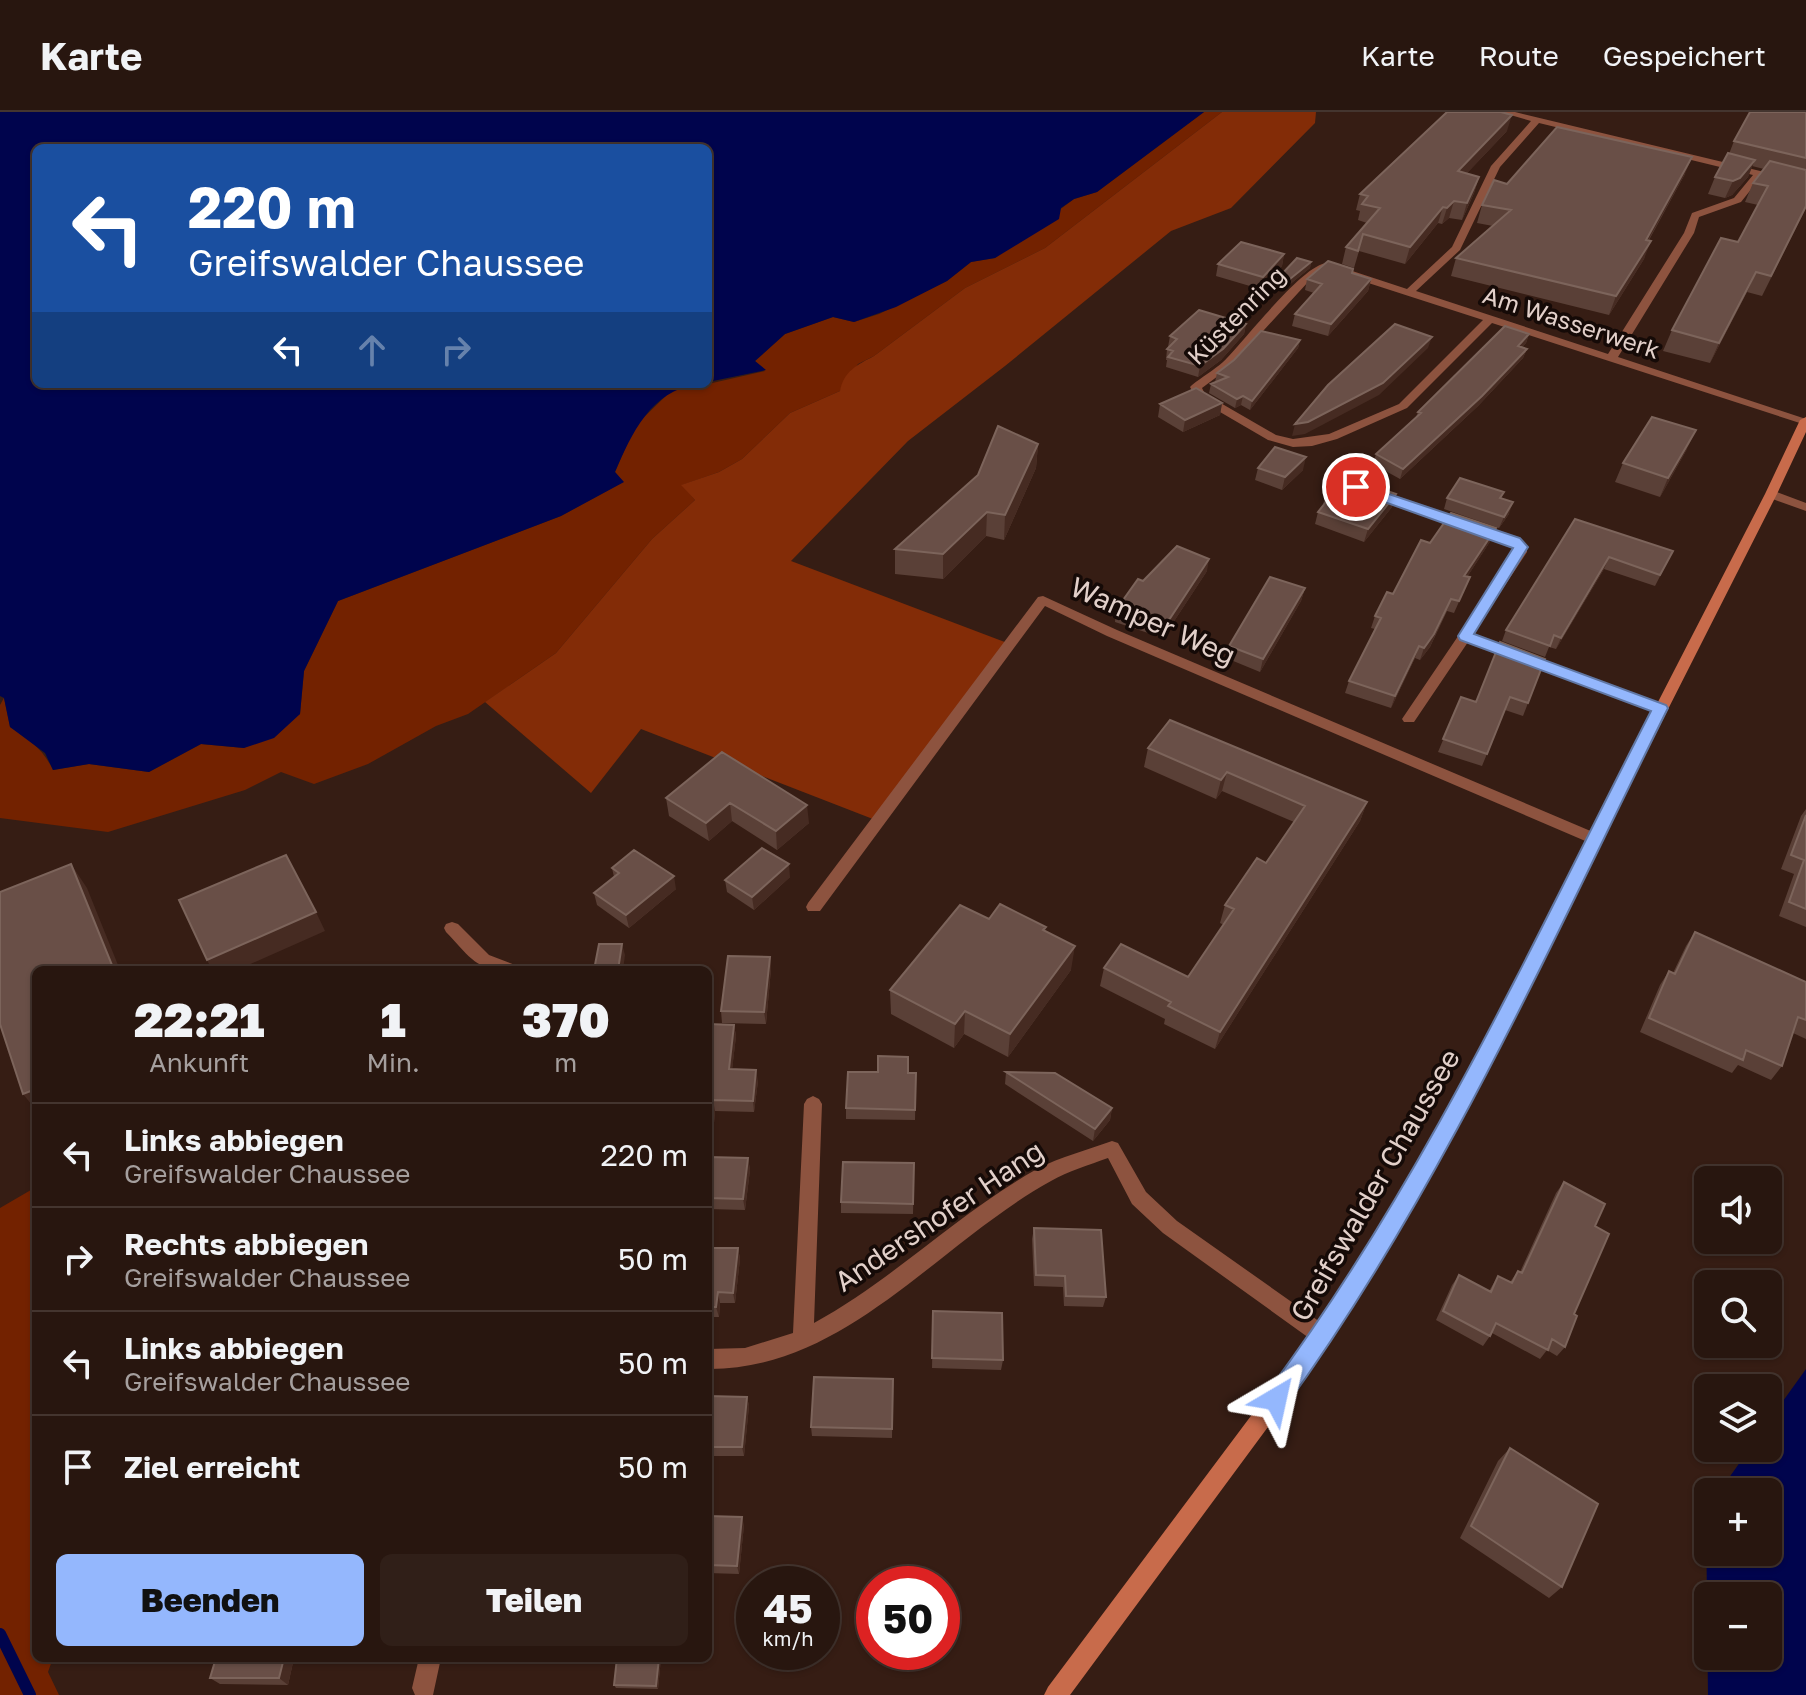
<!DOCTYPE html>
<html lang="de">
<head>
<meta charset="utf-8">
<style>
  :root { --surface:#28160f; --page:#301f18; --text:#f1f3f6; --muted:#a59f9e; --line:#44352f; --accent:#94b7fd }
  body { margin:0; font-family:"Golos Text",sans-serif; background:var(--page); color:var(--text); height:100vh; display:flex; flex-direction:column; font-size:30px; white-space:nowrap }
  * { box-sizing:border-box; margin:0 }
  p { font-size:26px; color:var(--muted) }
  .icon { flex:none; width:44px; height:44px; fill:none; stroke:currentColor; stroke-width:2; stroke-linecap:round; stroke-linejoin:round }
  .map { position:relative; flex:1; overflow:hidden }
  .panel { position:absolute; left:32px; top:854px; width:680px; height:696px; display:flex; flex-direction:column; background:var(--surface); border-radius:12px; box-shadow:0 2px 6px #0004,0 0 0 2px var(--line) }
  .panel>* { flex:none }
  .guide { position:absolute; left:32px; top:32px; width:680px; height:244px; border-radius:12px; box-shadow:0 2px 6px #0004,0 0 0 2px var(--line); background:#1a4fa0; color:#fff; overflow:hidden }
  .tools { position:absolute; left:1694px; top:1054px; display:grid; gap:16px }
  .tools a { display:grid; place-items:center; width:88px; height:88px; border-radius:12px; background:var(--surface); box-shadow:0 2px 6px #0004,0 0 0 2px var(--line); font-size:40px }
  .speed { position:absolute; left:736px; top:1454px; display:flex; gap:16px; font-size:40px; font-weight:700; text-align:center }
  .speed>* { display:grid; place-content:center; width:104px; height:104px; border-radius:50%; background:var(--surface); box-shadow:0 2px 6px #0004,0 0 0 2px var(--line); line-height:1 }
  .speed small { font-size:20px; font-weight:400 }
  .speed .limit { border:12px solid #d22; background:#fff; color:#111 }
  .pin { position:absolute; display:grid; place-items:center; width:68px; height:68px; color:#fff; margin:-34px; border:4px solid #fff; border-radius:50%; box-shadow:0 2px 8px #0007 }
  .me { position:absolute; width:88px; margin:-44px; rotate:36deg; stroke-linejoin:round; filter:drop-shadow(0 0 6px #0008) }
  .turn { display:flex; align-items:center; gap:28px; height:168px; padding:0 24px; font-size:36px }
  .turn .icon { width:104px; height:104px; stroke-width:2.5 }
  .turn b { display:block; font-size:56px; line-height:68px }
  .lanes { display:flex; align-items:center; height:76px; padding:0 24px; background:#0003; justify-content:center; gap:40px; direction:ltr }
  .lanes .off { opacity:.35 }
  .eta { display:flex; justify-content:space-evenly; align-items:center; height:136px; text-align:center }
  .eta b { font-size:48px; font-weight:800; line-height:56px }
  .button { display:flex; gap:16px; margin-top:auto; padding:16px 24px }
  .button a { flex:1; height:92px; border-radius:12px; background:var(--accent); color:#111; font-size:32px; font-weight:800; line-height:92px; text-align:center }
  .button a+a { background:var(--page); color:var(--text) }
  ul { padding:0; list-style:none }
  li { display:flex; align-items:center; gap:24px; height:104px; padding:0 24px; border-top:2px solid var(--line) }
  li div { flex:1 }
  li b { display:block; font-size:30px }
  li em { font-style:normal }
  header { display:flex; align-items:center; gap:48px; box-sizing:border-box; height:112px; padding:0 40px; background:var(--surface); border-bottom:2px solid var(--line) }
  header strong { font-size:38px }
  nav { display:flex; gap:44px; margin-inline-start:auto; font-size:28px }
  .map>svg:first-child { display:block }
</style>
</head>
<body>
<header>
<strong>Karte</strong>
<nav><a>Karte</a><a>Route</a><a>Gespeichert</a></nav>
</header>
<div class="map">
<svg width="1806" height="1583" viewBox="0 0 1806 1583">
  <rect width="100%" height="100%" fill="#361d14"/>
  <path fill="#732200" d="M1204 0H1222L1045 136 965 176 874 244 858 252 840 279 790 301 742 347 719 360 682 373 695 388 652 427 556 541 468 602 436 614 368 652 314 672 281 660 245 678 108 720 0 706V593L4 586 10 615C29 627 43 637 53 658L89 652 149 660 201 632 244 636 300 602 304 559 338 489 561 404 623 370 615 360 635 314 675 275 708 272 765 259 755 249 785 222 833 205 854 210 879 202 947 169 971 150 995 146 1074 87 1097 80Z
    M36 1075V1546H53L48 1560 59 1583H0V1096Z"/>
  <path fill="#832c07" d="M1222 0H1316L1315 11 1231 96 1171 119 1005 254 908 329 791 449 1010 532 878 709 641 617 591 681 485 590 556 541 652 427 695 388 681 373 719 360 742 347 790 301 840 279C844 259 857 253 874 244L965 176 1045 136Z"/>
  <path fill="#00044d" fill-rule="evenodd" d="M0 0H1204L1097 80 1074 87 1061 96 1059 107 995 146 971 150 947 169 896 195 854 210 833 205 785 222 755 249 766 258 708 270V36H36V272H697C651 279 632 321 615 360L624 370 561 404 338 489 304 559 300 602 274 626 244 636 201 632 149 660 89 652 53 658 45 641 10 615 4 586 0 584Z
    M1806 1257V1583H1708L1706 1398 1708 1395V1440H1768V1380H1719L1750 1336H1768V1310ZM1708 1484H1768V1544H1708Z"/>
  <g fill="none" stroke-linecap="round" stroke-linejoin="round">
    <path stroke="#00044d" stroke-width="12" d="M0 1522 30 1583"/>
    <path fill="#8d533f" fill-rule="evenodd" d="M1500 0H1515L1806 70V76L1761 65 1741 90 1699 105 1694 121 1618 245 1806 307V313L1492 211 1407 296 1337 327 1312 334 1293 335 1268 328 1196 286 1190 275 1192 273C1202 265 1214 258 1223 250 1243 231 1304 150 1328 151L1407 177 1452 135 1491 54 1531 9ZM1539 11 1753 63 1734 86 1692 101 1684 121 1608 242 1416 179 1460 138 1500 55ZM1325 157 1483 208 1399 292 1329 322 1293 327 1276 323 1205 282 1202 276 1230 255 1309 169Z
      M1330 362 1519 426 1527 435V440L1473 522 1665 593 1667 596 1665 599H1655L1468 530 1414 610H1404L1402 607 1404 604 1515 440V436L1511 432 1326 369 1324 366Z
      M1771 378 1806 391V399L1767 385V379Z
      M1043 484 1117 518 1600 723 1603 727 1600 731H1590L1107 524 1045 494 820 799H808L806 795 808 791 1038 485Z
      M452 810 458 812 489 843 515 853 517 858C474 858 475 850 446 820L444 816 446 812Z
      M813 984 819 987 822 992 814 1211C893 1168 958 1101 1037 1057 1060 1045 1087 1038 1112 1029L1118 1031 1146 1080 1177 1109 1330 1217 1333 1224 1330 1231 1323 1234 1316 1231 1163 1121 1132 1092 1108 1046C1089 1053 1068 1059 1051 1069 938 1131 846 1258 708 1257V1237L745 1236 793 1221 804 992 807 987Z
      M419 1546H441L433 1583H415L412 1576Z"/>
    <path fill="#c86b4b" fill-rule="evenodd" d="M1806 305V320L1777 382 1457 1014 1330 1231 1070 1583H1044L1048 1575 1316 1217 1445 1004 1765 382 1800 308Z"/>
  </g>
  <path fill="#5a4037" d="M1806 0V96L1762 184 1747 180 1710 251 1663 239 1672 218 1738 130 1758 93 1745 90 1753 71 1764 57 1752 54 1748 65 1732 83 1725 86 1708 82 1715 65 1729 42 1734 29Z
    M1507 19 1467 61 1479 65 1474 81 1462 108 1449 106 1442 112 1438 111 1405 152 1359 139 1354 156 1342 152 1346 135 1367 111 1358 108 1360 99 1356 98 1360 82Z
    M1685 62 1649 128 1644 147 1609 203 1451 164 1456 146 1493 114 1477 111 1482 93 1507 72Z
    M1284 142 1282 154 1260 177 1216 164 1218 152Z
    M1311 150 1310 156 1289 173 1279 170 1280 164Z
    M1307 167H1371L1368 179 1328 224 1292 214 1295 202 1314 181 1305 178Z
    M1246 212 1244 222 1221 248 1198 265 1166 255 1167 248H1166L1167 237 1169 235H1168L1170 224Z
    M1529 222 1526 231 1522 235 1527 237 1523 246 1478 294 1400 367 1373 352 1376 342 1416 305 1418 300Z
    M1300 228 1298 236 1250 298 1241 293 1235 296 1209 281 1211 272 1215 270 1217 261Z
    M1222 291 1220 303 1183 320 1158 305 1160 292Z
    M1038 332 1036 356 1004 428 986 424 943 467 895 462V437L978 363Z
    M1687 337 1660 385 1615 370 1623 351Z
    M1258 356 1303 358 1282 378 1255 368Z
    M1327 379 1396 382 1392 395 1364 430 1315 412 1318 400 1324 392H1323Z
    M1447 386H1501L1509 402 1499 416 1444 397Z
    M1575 407 1673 439 1655 474 1604 457 1556 537 1549 535 1545 545 1502 529 1506 518Z
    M1496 416 1491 428 1467 465H1470L1454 501 1447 499 1430 535 1420 548 1415 546 1391 596 1345 581 1349 569 1375 517 1371 516 1375 504 1393 482 1430 431Z
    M1207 459 1163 526 1115 510 1116 498 1143 469Z
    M1305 476 1301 489 1260 560 1226 546 1229 534Z
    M1500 530 1528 591 1523 604 1505 598 1482 654 1438 640 1461 585 1476 590Z
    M1148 636 1367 690 1360 709 1215 937 1164 912 1165 907 1100 874 1104 856 1188 865 1224 813 1220 811 1225 793 1266 751 1294 710 1222 679 1216 687 1144 655Z
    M722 640 809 711 777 738 732 709 709 729 669 704 666 686Z
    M1806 697V815L1779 804 1794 762 1781 757 1801 704Z
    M612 756 676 777 629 816 597 793 594 781 614 765Z
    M790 765 754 798 727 780 725 768Z
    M989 807 1046 815 1045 819 1071 858 1008 945 964 922 954 936 891 902 890 878Z
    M1695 820 1806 870V927L1793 921 1782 954 1771 968 1738 953 1732 961 1640 920 1660 873 1669 859 1673 861 1686 834Z
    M770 845 771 857 766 912 722 911 721 899Z
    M708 912 734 913 736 924 732 957 758 969 754 1000 715 999 714 1011 708 1010Z
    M1006 960 1112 996 1110 1008 1093 1029 1005 972Z
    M908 961H916L915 1008 846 1007V996Z
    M708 1045 748 1046 750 1058 745 1098 708 1097Z
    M914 1051 913 1102 841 1101V1090Z
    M1564 1070 1595 1114 1574 1202 1565 1235 1557 1244 1547 1238 1540 1247 1492 1221 1483 1234 1436 1208 1452 1173 1459 1163 1489 1179 1498 1164 1510 1170 1518 1159 1520 1160 1556 1081Z
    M1034 1116 1106 1185 1103 1195 1064 1194 1063 1175 1034 1174 1032 1127Z
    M708 1136H738L740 1147 735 1191H720L719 1205H708Z
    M933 1199 1003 1248 1001 1258 932 1256Z
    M893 1267 892 1326 812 1324 811 1315Z
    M708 1284 747 1285 749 1294 744 1344H708Z
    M1510 1336 1562 1475 1549 1486 1460 1426 1498 1349Z
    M708 1404 744 1413 739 1462 708 1461Z
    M216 1546H294L288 1573 220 1572 210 1566Z
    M617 1546H661L658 1577 616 1576 614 1573Z"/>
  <path fill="#462b22" d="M1512 3 1507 19 1453 76 1458 59Z
    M1692 45 1685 62 1639 145 1646 128Z
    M1755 48 1748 65 1732 83 1725 86 1733 69Z
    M1479 65 1474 81 1462 108 1467 91Z
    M1454 89 1449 106 1442 112 1447 96Z
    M1443 95 1438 111 1405 152 1410 135Z
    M1651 129 1644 147 1609 203 1616 184Z
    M1284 142 1282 154 1260 177 1263 165Z
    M1311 150 1310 156 1289 173 1290 167Z
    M1756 160 1747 180 1710 251 1719 231Z
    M1371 167 1368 179 1328 224 1331 212Z
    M1246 212 1244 222 1221 248 1198 265 1200 254Z
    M1529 222 1526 231 1514 243 1518 234Z
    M1432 225 1428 236 1379 283 1305 322 1292 324 1295 312Z
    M1300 228 1298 236 1250 298 1252 289Z
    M1527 237 1523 246 1478 294 1400 367 1403 357Z
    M1243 284 1241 293 1235 296 1237 287Z
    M1222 291 1220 303 1183 320 1185 308Z
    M1696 318 1687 337 1660 385 1668 366Z
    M1038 332 1036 356 1004 428 1005 403Z
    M1306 345 1303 358 1282 378 1285 365Z
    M1396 382 1392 395 1364 430 1368 417Z
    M1513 390 1509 402 1499 416 1504 405Z
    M987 400 986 424 943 467V442Z
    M1496 416 1491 428 1460 476 1464 464Z
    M1609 445 1604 457 1556 537 1561 526Z
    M1209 447 1207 459 1163 526 1165 514Z
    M1305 476 1301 489 1260 560 1263 547Z
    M1451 487 1430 535 1420 548 1424 536Z
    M1419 534 1415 546 1391 596 1395 584Z
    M1227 660 1222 679 1216 687 1221 668Z
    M1367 690 1360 709 1215 937 1220 920Z
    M730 691 732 709 709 729 706 711Z
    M807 693 809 711 777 738 776 719Z
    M71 752 87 776 120 858H114Z
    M789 752 790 765 754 798 752 785Z
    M674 764 676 777 629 816 626 803Z
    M316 800 325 819 237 858H212L207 848Z
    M622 832 625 843 623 858H618Z
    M1075 834 1071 858 1008 945 1010 922Z
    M770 845 771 857 766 912 764 900Z
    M965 899 964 922 954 936 955 912Z
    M734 913 736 924 731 968 729 957Z
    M756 958 758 969 754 1000 753 989Z
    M36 977V998L23 982Z
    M713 988 715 999 714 1011 712 1000Z
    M1112 996 1110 1008 1093 1029 1095 1017Z
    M748 1046 750 1058 745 1098 743 1087Z
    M738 1136 740 1147 735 1191 733 1181Z
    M718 1180 720 1191 719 1205 716 1195Z
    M747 1285 749 1294 744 1344 742 1335Z
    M742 1405 744 1413 739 1462 737 1454Z
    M284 1546H294L288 1573 279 1566Z
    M659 1546H661L658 1577 656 1574Z"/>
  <path fill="#694f47" stroke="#7c645b" stroke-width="2" d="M1447 0H1501L1512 3 1458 59 1479 65 1467 91 1454 89 1447 96 1443 95 1410 135 1363 122 1358 139 1346 135 1380 96 1362 92 1368 84 1360 82Z
    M1750 0H1806V46L1734 29Z
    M1557 15 1692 45 1646 128 1651 129 1616 184 1456 146 1511 98 1482 93 1494 68 1507 72Z
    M1728 41 1755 48 1740 66 1733 69 1715 65Z
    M1770 49 1806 58V94L1771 164 1756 160 1719 231 1672 218 1721 126 1738 130 1768 74 1753 71Z
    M1241 130 1284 142 1263 165 1218 152Z
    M1297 146 1311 150 1290 167 1280 164Z
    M1328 149 1353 157 1352 161 1371 167 1331 212 1295 202 1322 172 1307 167Z
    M1199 198 1246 212 1223 237 1200 254 1168 245 1173 239 1167 237 1177 227 1170 224Z
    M1395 212 1432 225 1383 271 1308 310 1295 312 1328 273Z
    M1505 214 1529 222 1518 234 1527 237 1482 284 1403 357 1376 342 1421 301 1418 300Z
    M1261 219 1300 228 1252 289 1243 284 1237 287 1211 272 1228 265 1217 261 1234 248Z
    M1196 276 1222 291 1185 308 1160 292Z
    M1652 305 1696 318 1668 366 1623 351Z
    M998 314 1038 332 1005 403 987 400 943 442 895 437 978 363Z
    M1275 335 1306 345 1285 365 1258 356Z
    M1343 364 1396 382 1368 417 1318 400 1333 381 1327 379Z
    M1460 366 1504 380 1500 386 1513 390 1504 405 1447 386Z
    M1451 401 1496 416 1464 464 1470 465 1459 489 1451 487 1434 522 1424 536 1419 534 1395 584 1349 569 1381 506 1375 504 1387 480 1393 482 1421 428 1430 431Z
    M1575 407 1673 439 1660 463 1609 445 1561 526 1554 523 1550 534 1506 518Z
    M1177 434 1209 447 1165 514 1116 498 1138 467 1143 469Z
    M1270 465 1305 476 1263 547 1229 534Z
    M1500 530 1545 547 1528 591 1510 585 1487 642 1443 627 1461 585 1476 590Z
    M1170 608 1367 690 1220 920 1168 894 1171 890 1104 856 1121 832 1188 865 1234 797 1225 793 1257 746 1266 751 1305 694 1227 660 1221 668 1148 636Z
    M722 640 807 693 776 719 730 691 706 711 666 686Z
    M1806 703V797L1789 790 1804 748 1791 743Z
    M762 736 789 752 752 785 725 768Z
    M634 738 674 764 626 803 594 781 619 761 612 756Z
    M286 743 316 800 207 848 179 788Z
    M71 752 114 858H36V977L23 982 0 912V780Z
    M1000 792 1046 815 1043 818 1075 834 1010 922 965 899 955 912 890 878 960 793 989 807Z
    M1695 820 1806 870V908L1798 905 1782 954 1746 938 1743 948 1649 906 1669 859 1675 862Z
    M599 832H622L618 858H594Z
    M728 844 770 845 764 900 721 899Z
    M708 912 734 913 729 957 756 958 753 989 713 988 712 1000H708Z
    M878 944 908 945V961H916L915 998 846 996 848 960H878Z
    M1006 960 1055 961 1112 996 1095 1017Z
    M708 1045 748 1046 743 1087 708 1086Z
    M843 1050 914 1051 913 1092 841 1090Z
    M1564 1070 1605 1092 1595 1114 1609 1122 1574 1202 1577 1204 1565 1235 1552 1227 1548 1238 1496 1211 1490 1224 1443 1199 1459 1163 1491 1180 1498 1164 1512 1171 1518 1159 1522 1161Z
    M1034 1116 1101 1118 1106 1185 1066 1184 1065 1164 1036 1163Z
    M708 1136H738L733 1181 718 1180 716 1195H708Z
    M933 1199 1002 1201 1003 1248 932 1246Z
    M814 1265 893 1267 892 1317 811 1315Z
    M708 1284 747 1285 742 1335H708Z
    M1510 1336 1598 1392 1562 1475 1471 1414Z
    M708 1404 742 1405 737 1454 708 1453Z
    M216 1546H284L279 1566H210Z
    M617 1546H659L656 1574 614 1573Z"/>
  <path fill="#94b7fd" stroke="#6077a4" stroke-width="2" d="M1356 371 1520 426 1528 435 1474 522 1666 593 1668 596C1550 833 1441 1080 1285 1295L1276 1298 1268 1295 1265 1287 1268 1279C1424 1070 1533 829 1651 599L1460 528 1458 524 1513 436 1351 378 1349 375Z"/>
  <g text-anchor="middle" stroke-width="7" stroke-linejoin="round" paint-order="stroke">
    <g font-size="24" fill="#e2d0ca" stroke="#150a07">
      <text transform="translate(1237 204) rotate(-45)" y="8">Küstenring</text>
      <text transform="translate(1571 211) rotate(18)" y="8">Am Wasserwerk</text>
    </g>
    <g font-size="28" fill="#e2d0ca" stroke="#150a07">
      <text transform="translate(1153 509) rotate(24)" y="10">Wamper Weg</text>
      <text transform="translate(1375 1073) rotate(-60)" y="10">Greifswalder Chaussee</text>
      <text transform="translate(939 1104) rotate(-34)" y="10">Andershofer Hang</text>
    </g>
  </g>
</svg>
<div class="tools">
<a><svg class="icon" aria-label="sound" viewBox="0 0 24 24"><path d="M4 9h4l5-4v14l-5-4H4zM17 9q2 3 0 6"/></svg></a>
<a><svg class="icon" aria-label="search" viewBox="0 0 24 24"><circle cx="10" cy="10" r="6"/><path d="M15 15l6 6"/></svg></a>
<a><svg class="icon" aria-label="layers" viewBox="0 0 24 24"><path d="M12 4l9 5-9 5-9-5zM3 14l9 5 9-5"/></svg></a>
<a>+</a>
<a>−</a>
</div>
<div class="speed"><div>45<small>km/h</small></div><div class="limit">50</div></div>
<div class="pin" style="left:1356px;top:375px;background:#d93025"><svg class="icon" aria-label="arrive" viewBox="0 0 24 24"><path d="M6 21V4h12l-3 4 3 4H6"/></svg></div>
<svg class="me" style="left:1276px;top:1287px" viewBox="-20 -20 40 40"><path d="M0-17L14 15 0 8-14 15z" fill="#94b7fd" stroke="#fff" stroke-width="4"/></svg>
<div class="guide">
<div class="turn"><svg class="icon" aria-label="left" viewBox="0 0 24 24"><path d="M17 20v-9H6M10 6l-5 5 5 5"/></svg><div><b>220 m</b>Greifswalder Chaussee</div></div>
<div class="lanes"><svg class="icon" aria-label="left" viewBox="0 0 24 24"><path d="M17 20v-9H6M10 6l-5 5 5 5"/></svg><svg class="icon off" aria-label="ahead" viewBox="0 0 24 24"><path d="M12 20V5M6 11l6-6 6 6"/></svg><svg class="icon off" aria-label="right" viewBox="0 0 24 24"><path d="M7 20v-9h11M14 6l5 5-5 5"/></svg></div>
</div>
<section class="panel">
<div class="eta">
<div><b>22:21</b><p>Ankunft</p></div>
<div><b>1</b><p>Min.</p></div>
<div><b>370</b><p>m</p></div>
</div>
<ul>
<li><svg class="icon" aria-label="left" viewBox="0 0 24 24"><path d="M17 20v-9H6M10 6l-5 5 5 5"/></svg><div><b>Links abbiegen</b><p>Greifswalder Chaussee</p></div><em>220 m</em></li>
<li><svg class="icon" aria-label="right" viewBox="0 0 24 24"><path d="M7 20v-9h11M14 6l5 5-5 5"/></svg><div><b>Rechts abbiegen</b><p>Greifswalder Chaussee</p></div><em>50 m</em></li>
<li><svg class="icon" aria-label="left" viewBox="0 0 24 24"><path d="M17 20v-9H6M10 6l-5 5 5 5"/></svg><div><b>Links abbiegen</b><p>Greifswalder Chaussee</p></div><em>50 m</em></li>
<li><svg class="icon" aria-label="arrive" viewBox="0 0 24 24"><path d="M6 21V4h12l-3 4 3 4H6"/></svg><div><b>Ziel erreicht</b></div><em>50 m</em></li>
</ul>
<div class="button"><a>Beenden</a><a>Teilen</a></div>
</section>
</div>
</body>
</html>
